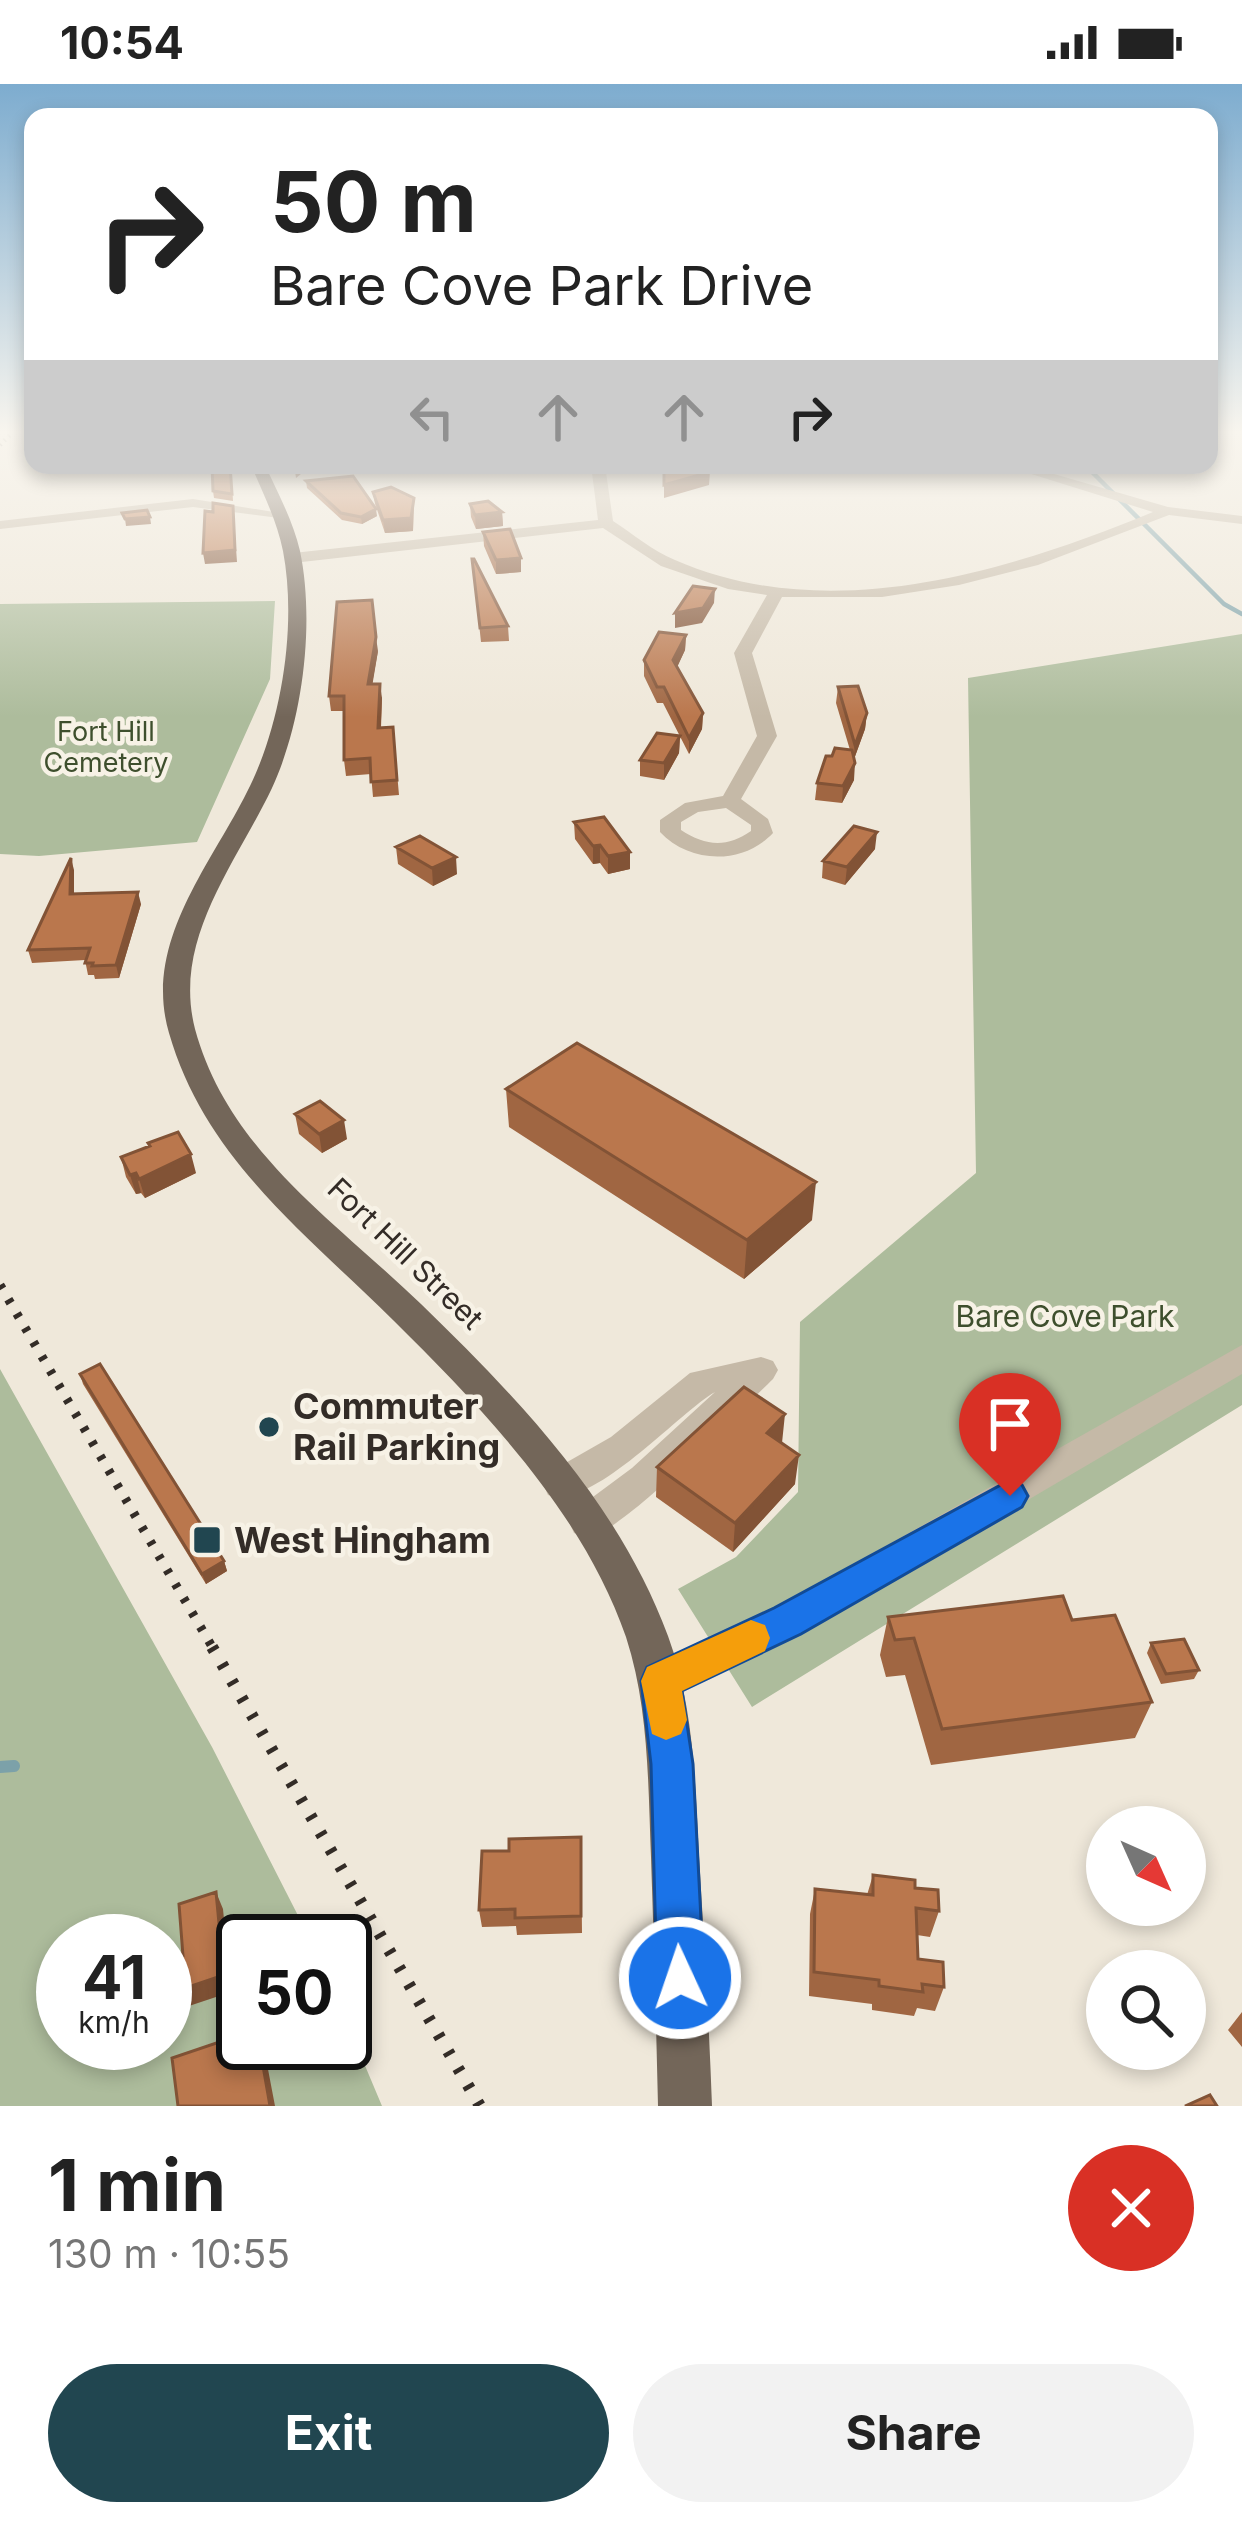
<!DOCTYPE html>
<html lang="en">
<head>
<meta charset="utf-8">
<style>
  :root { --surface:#fff; --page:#f2f2f2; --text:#222; --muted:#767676; --accent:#214650 }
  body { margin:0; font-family:Inter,sans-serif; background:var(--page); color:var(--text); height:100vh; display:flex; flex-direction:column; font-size:45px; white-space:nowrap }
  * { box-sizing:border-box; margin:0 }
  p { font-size:39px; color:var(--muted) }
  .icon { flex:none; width:66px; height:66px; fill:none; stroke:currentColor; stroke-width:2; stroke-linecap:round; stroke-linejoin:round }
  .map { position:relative; height:2022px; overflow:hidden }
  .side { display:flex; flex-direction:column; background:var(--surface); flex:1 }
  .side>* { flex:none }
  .banner { position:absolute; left:24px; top:24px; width:1194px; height:366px; border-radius:24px; box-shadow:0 6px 18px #0003; background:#fff; color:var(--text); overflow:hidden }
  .needle { width:78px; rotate:135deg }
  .tools { position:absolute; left:1086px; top:1722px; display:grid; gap:24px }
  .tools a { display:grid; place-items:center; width:120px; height:120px; border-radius:50%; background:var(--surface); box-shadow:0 6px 18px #0003; font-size:60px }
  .speed { position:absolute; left:36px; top:1830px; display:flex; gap:24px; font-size:60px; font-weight:700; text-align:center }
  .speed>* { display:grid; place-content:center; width:156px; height:156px; border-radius:50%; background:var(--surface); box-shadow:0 6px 18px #0003; line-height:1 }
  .speed small { font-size:30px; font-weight:400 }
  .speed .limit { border:6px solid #111; border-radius:18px; background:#fff; color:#111 }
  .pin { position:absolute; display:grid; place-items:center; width:102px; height:102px; color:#fff; margin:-123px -51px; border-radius:50% 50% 50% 0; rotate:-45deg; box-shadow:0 0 12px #0007 }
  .pin .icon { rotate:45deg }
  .me { position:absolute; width:132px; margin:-66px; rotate:357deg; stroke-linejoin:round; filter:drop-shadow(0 0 9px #0008) }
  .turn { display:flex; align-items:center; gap:42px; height:252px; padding:0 48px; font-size:54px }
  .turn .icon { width:156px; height:156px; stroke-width:2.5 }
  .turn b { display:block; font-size:84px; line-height:102px }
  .lanes { display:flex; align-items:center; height:114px; padding:0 48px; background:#0003; justify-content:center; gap:60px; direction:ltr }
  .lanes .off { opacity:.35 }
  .round { display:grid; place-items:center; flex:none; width:126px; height:126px; border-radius:63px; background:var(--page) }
  .headline { display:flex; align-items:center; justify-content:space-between; height:204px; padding:0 48px }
  h1 { font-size:72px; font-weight:700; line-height:90px }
  .button { display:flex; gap:24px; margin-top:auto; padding:24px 48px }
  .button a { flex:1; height:138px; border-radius:72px; background:var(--accent); color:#fff; font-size:48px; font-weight:700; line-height:138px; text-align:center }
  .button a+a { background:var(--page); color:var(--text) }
  .status { display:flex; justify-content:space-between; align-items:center; height:84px; padding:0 60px; background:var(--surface); direction:ltr }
  .status svg { height:33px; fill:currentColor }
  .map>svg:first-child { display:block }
</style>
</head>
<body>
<div class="status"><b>10:54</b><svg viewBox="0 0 49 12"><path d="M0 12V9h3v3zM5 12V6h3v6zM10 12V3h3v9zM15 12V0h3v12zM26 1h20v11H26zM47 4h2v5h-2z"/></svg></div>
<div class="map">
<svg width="1242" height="2022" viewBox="0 0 1242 2022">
  <rect width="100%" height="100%" fill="#efe8da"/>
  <path fill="#adbc9c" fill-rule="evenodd" d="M275 517 270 595 197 758 39 772 0 770V520Z
    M1242 550V1321L752 1623 678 1505 736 1473 798 1408 800 1238 976 1089 968 594Z
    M0 1285 212 1663 311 1857H243V1959H345V1934L382 2022H0ZM63 1857H165V1959H63Z"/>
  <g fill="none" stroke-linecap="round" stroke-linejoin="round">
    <path stroke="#7ca1a9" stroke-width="4.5" d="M1091 387 1224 520 1242 530"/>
    <path stroke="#7ca1a9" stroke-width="12" d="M0 1683 14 1682"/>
    <path fill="#c5b9a7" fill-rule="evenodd" d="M591 381H605L613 437C633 450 653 467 675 476 829 543 1007 488 1153 428L1002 381H1023L1168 423 1242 432V440L1169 431 1038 481 959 501 882 513H782L752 569 777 652 741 715 768 735 773 749C743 781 690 780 660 748V736L685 719 723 712 757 652 734 569 767 511 728 505 661 482 603 444 293 479 285 474 293 469 598 436ZM726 724 751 741V747C727 764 705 762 681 746V738L698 728Z
      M193 415 286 430 279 434 193 423 0 445V437Z
      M1242 1261V1290L802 1549 675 1610 661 1616 647 1610 641 1597 647 1584 774 1525Z
      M761 1273 773 1277 778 1286 773 1295C741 1326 628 1443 592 1452 584 1454 583 1452 574 1449L569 1438 574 1427 632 1384 715 1308C677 1330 593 1426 548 1411L543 1400 548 1389 611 1353 690 1289Z"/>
    <path fill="#736659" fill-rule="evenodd" d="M251 381H265C278 409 293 437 300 467 315 539 303 637 272 704 236 780 172 855 195 945 228 1067 335 1137 421 1220 521 1317 619 1420 668 1552 694 1622 695 1698 699 1772 704 1855 709 1939 712 2022H658C656 1939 654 1856 651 1773 648 1700 649 1624 626 1553 583 1429 484 1326 393 1236 304 1148 205 1074 169 949 142 857 213 779 250 702 282 636 297 540 283 467 277 437 263 409 251 381Z"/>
    <path stroke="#332c27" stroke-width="4.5" stroke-dasharray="1.5 4.5" stroke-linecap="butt" d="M0 361 11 350"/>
    <path stroke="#332c27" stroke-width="9" stroke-dasharray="4.5 12" stroke-linecap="butt" d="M0 1201 214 1566"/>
    <path stroke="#332c27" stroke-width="12" stroke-dasharray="4.5 15" stroke-linecap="butt" d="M212 1563 480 2022"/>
  </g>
  <path fill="#a06642" d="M231 381 233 417 214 414 213 407Z
    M306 397 377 432 362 440 342 436 307 404Z
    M373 408 414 414 413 447 385 449 375 420Z
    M470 420 502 428 503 442 476 445 471 433Z
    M483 448 521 488 496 490 484 462Z
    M472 475 508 542 509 557 481 558Z
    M686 551 685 566 677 583 703 629 702 645 689 670 663 619H657L644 592V576Z
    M378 567 372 600 382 614 381 644 393 643 399 711 373 713 371 690 346 692 344 676V627H331L329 612Z
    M838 603 867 629 865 645 854 675V696L842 719 815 716 817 699 850 666 836 619Z
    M680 652 679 669 664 696 640 692V676Z
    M574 738 630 768V785L608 790 600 779 593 780 575 755Z
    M396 763 457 790 433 802 398 780Z
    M875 765 845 801 822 794 823 777Z
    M74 786V810L141 820 119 894 95 895 94 891H88L85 876 32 879 28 866Z
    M506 1005 812 1136 744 1195 509 1043Z
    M295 1030 347 1055 322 1069 299 1050Z
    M121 1073 196 1089 145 1114 141 1109 136 1110 126 1093Z
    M80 1290 224 1477 227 1487 206 1500 83 1300Z
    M782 1360 795 1400 733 1468 656 1413 657 1383Z
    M888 1533 1072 1536 1152 1618 1135 1654 931 1681 905 1591 886 1593 880 1571Z
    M1151 1559 1199 1586 1194 1595 1161 1600 1147 1569Z
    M581 1753 582 1849 517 1851 516 1842 482 1843 479 1826 509 1767Z
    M873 1791 915 1804 939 1827 930 1853 917 1851 918 1875 944 1903 935 1927 917 1924 914 1932 872 1926V1920L809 1912 810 1830 815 1805 867 1811Z
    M1242 1928V1963L1228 1946Z"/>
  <path fill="#825336" d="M304 381H312L296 394 295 387Z
    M710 388 709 401 664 414V401Z
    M414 414 413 447 385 449 383 436Z
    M233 422 237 478 205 480 203 469Z
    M376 425 377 432 362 440 361 433Z
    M502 428 503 442 476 445 475 431Z
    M150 433 151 440 126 442 125 435Z
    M521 474V488L496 490V476Z
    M715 505 714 519 702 539 675 544V529Z
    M686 551 685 566 673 592V576Z
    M376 553 378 567 370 615 368 600Z
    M380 600 382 614 380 659 378 644Z
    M703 629 702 645 689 670V654Z
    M867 629 865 645 853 678 855 661Z
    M680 652 679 669 664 696V679Z
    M855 679 854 696 842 719 843 702Z
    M877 748 875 765 845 801 847 783Z
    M600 761V779L593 780V762Z
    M630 768V785L608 790V772Z
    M456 773 457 790 433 802 432 784Z
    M71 774 74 786V822L70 810Z
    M138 808 141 820 119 894 116 881Z
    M344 1036 347 1055 322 1069 319 1050Z
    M191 1070 196 1089 145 1114 139 1095Z
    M136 1089 141 1109 136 1110 130 1091Z
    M816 1098 812 1136 744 1195 747 1156Z
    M785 1330 782 1359 767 1349Z
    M799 1371 795 1400 733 1468 735 1439Z
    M224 1477 227 1487 206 1500 202 1490Z
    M216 1808 223 1825 231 1908 165 1930V1911Z
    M259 1959H263L275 2022H270Z"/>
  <path fill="#ba774d" stroke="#825336" stroke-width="3" d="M212 381H230L232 410 213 407Z
    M664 381H690L710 388 664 401Z
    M353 392 376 425 361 433 341 429 306 397Z
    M391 403 414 414 411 434 383 436 373 408Z
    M488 417 502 428 475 431 470 420Z
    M213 419 233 422 235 466 203 469 205 427 213 428Z
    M147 426 150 433 125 435 122 429Z
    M510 445 521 474 496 476 483 448Z
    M472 475H474L508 542 480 544Z
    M693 502 715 505 703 524 675 529Z
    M372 516 376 553 368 600H380L378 644 393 643 397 696 371 698 370 674 344 676V612H329L337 518Z
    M659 548 686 551 673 576 703 629 689 654 664 603H657L644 576Z
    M858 602 867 629 855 661 838 603Z
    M657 649 680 652 664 679 640 676Z
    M835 664 852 666 855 679 843 702 817 699 826 672H832Z
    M604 733 630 768 608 772 600 761 593 762 574 738Z
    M854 742 877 748 847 783 823 777Z
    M420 752 456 773 432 784 396 763Z
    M71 774 70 810 138 808 116 881 92 882 93 879H85L90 864 28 866Z
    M577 959 816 1098 747 1156 506 1005Z
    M320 1017 344 1036 319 1050 295 1030Z
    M178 1048 191 1070 139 1095 136 1089 130 1091 121 1073 150 1062 148 1059Z
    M100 1280 224 1477 202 1490 80 1290Z
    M744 1303 785 1330 767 1349 799 1371 735 1439 657 1383Z
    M1063 1512 1072 1536 1115 1531 1152 1618 942 1645 914 1554 895 1556 888 1533Z
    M1184 1555 1199 1586 1166 1590 1151 1559Z
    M581 1753V1832L515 1834V1825L479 1826 482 1767H509V1755Z
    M873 1791 915 1796V1804L938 1806 939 1827 916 1824 918 1875 943 1878 944 1903 922 1900 923 1908 879 1902V1896L814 1888 815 1805 873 1811Z
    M216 1808 224 1891 165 1911V1878L183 1872 179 1820Z
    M243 1950V1959H259L270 2022H178L172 1974Z
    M1210 2011 1217 2022H1185Z"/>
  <linearGradient id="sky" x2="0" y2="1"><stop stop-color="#7daccf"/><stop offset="0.55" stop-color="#f8f5ee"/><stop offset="1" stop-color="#f8f5ee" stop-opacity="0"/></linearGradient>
  <rect width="1242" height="633" fill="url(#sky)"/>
  <path fill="#1a73e8" stroke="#114b97" stroke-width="3" d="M1010 1396 1022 1401 1028 1412 1022 1423 801 1550 682 1607 693 1680 704 1894 697 1911 680 1918 664 1911 657 1894 651 1680 641 1597 647 1583 774 1524Z"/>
  <path fill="#f59e0b" d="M751 1536 765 1541 770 1554 765 1567 682 1607 687 1636 681 1650 666 1656 652 1650 641 1597 647 1583Z"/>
  <g fill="#214650" stroke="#f7f2e6" stroke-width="4.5">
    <circle cx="269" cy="1343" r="12"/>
    <rect x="192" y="1441" width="30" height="30" rx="6"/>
  </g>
  <g text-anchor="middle" stroke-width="9" stroke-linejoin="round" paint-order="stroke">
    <g font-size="27" fill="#3e4f2d" stroke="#f7f2e6">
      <text x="106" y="657">Fort Hill<tspan x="106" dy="31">Cemetery</tspan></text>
    </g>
    <g font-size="30" fill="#332c27" stroke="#f7f2e6">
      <text transform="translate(405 1170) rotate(44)" y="10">Fort Hill Street</text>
    </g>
    <g font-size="30" fill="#3e4f2d" stroke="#f7f2e6">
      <text x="1065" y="1243">Bare Cove Park</text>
    </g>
    <g font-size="36" font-weight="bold" fill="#332c27" stroke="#f7f2e6" text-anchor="start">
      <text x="293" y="1335">Commuter<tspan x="293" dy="41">Rail Parking</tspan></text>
      <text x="234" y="1469">West Hingham</text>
    </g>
  </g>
</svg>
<div class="tools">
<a><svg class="needle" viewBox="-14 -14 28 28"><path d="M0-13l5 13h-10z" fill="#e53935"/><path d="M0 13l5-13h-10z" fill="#767676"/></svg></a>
<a><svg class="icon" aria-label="search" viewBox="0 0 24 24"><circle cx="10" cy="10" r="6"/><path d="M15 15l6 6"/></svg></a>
</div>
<div class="speed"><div>41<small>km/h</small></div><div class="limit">50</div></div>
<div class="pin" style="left:1010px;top:1412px;background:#d93025"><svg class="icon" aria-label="arrive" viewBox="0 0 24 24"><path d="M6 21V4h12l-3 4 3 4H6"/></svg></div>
<svg class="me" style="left:680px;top:1894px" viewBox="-20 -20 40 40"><circle r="17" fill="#1a73e8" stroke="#fff" stroke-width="3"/><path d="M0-11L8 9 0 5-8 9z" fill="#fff"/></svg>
<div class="banner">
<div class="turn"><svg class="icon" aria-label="right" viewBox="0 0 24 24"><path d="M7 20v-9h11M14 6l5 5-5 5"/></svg><div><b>50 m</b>Bare Cove Park Drive</div></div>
<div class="lanes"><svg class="icon off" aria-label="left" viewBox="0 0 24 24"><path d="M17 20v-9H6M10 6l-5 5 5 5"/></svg><svg class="icon off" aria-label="ahead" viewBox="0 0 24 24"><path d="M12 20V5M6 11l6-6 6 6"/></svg><svg class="icon off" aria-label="ahead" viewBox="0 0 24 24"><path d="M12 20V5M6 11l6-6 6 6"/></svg><svg class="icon" aria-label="right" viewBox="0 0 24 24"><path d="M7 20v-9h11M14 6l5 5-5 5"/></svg></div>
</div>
</div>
<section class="side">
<div class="headline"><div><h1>1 min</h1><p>130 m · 10:55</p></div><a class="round" style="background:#d93025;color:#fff"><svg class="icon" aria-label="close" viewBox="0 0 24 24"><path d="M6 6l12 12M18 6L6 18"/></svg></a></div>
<div class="button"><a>Exit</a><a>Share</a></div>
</section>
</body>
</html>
